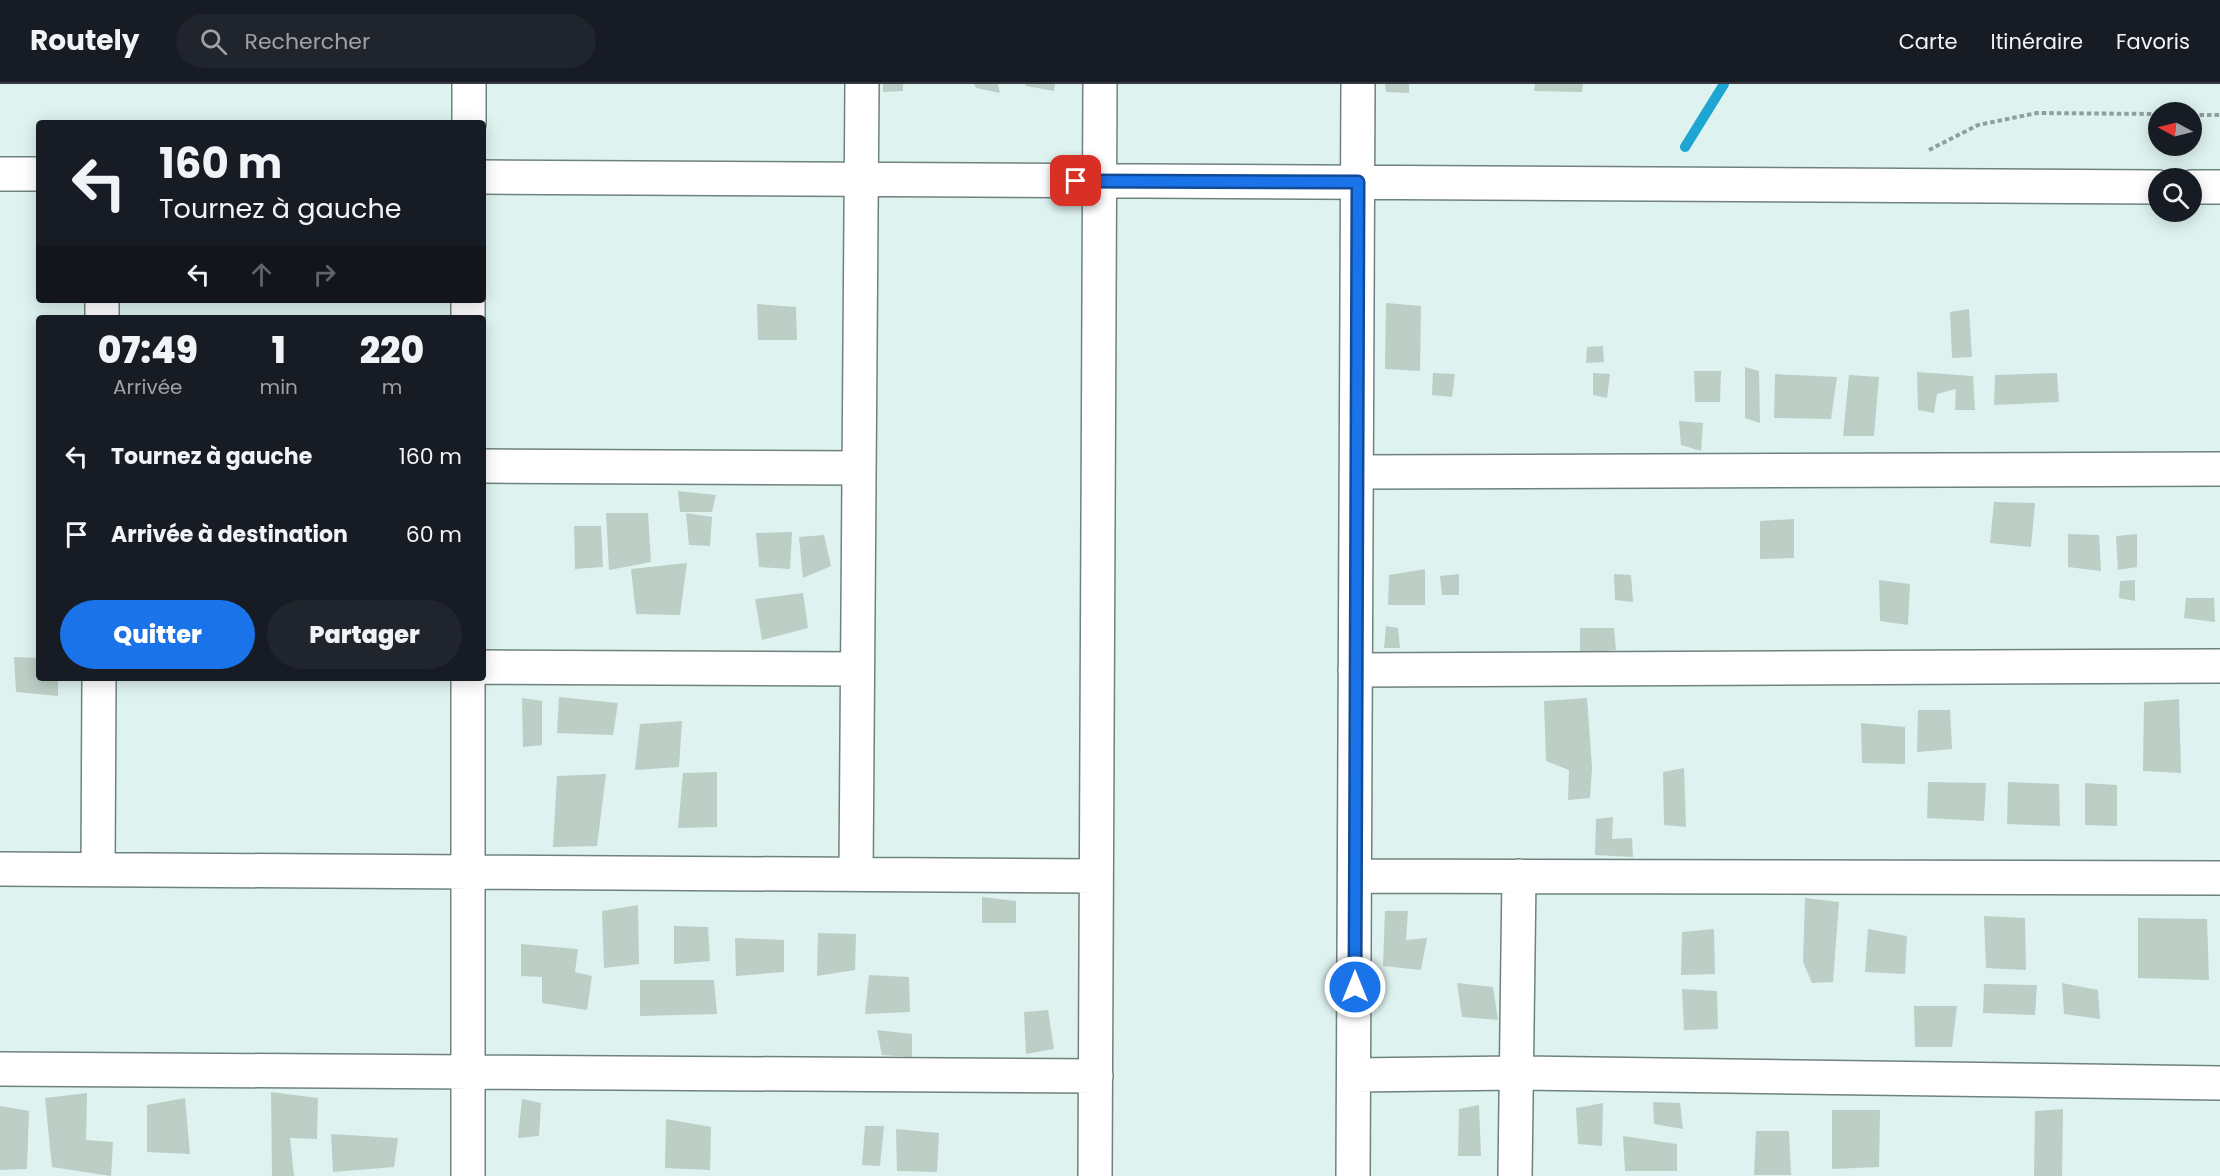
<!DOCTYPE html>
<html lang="fr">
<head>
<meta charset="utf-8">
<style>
  :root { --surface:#171b24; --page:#20242c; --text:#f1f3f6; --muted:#9ea1a6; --line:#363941; --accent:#1a73e8 }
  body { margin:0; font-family:Poppins,sans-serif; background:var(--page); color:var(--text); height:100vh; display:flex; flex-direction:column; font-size:22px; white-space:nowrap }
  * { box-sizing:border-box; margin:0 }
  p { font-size:20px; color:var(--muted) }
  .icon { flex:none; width:33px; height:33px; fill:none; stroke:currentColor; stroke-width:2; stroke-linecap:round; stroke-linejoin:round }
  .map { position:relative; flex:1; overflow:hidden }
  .panel { position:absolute; left:36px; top:231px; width:450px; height:366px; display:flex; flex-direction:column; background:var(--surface); border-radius:6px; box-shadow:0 3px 15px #0003 }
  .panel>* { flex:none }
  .banner { position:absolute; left:36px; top:36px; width:450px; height:183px; border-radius:6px; box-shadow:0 3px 15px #0003; background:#171b24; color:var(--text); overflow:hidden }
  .needle { width:39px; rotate:277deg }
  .buttons { position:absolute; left:2148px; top:18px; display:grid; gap:12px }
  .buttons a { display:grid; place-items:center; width:54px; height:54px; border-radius:50%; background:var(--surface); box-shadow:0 3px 15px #0003; font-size:30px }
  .pin { position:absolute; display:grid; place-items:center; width:51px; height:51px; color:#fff; margin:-26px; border-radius:12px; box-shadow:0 3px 9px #0006 }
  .me { position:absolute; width:66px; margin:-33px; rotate:0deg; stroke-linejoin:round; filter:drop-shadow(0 0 4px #0008) }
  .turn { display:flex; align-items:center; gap:21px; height:126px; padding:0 24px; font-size:27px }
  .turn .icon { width:78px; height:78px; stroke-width:2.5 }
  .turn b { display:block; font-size:42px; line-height:51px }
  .lanes { display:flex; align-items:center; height:57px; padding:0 24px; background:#0003; justify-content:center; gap:30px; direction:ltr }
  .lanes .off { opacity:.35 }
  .eta { display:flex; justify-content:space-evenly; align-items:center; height:102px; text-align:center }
  .eta b { font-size:36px; font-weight:800; line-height:42px }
  .button { display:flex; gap:12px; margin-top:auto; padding:12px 24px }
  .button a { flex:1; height:69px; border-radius:36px; background:var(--accent); color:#fff; font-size:24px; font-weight:800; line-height:69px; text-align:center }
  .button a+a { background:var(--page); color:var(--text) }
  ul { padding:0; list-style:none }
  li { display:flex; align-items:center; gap:18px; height:78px; padding:0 24px }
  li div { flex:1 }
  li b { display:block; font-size:22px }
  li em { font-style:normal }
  header { display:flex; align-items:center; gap:36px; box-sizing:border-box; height:84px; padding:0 30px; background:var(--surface); border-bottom:2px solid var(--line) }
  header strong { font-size:28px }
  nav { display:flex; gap:33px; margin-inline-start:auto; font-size:21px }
  .search { width:420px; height:54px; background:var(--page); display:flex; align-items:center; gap:15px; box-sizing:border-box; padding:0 21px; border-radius:33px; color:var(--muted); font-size:22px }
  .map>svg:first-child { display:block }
</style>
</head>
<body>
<header>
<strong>Routely</strong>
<div class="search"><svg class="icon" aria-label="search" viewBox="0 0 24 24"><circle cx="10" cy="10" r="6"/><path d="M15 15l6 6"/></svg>Rechercher</div>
<nav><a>Carte</a><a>Itinéraire</a><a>Favoris</a></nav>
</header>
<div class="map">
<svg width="2220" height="1092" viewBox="0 0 2220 1092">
  <rect width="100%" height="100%" fill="#def3f0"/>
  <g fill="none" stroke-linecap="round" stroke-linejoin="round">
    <path stroke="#1ea5d2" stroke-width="10" d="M1685 63 1724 0"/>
  </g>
  <path fill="#bccec5" d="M883 0H903V7L883 8Z
    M974 0H998L1000 9 976 4Z
    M1025 0H1055L1054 7 1026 2Z
    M1385 0H1409V9L1386 8Z
    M1535 0H1583L1582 8 1534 7Z
    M1386 219 1421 222 1420 287 1385 285Z
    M757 220 796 223 797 256H758Z
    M1969 225 1972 273 1952 274 1950 228Z
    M1603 262 1604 278 1586 279 1587 263Z
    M1745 283 1759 287 1760 339 1745 334Z
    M1694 287H1721L1720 318H1695Z
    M1917 288 1973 292 1975 326H1955L1956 305 1937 310 1934 329 1918 326Z
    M1433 289 1455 290 1452 313 1432 311Z
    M1593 289 1610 290 1607 314 1593 311Z
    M2057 289 2059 318 1994 321 1995 291Z
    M1775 290 1837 293 1831 335 1774 334Z
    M1849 291 1879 293 1874 352H1843Z
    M1679 337 1703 339 1701 367 1681 361Z
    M678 407 716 411 712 428H680Z
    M1994 418 2035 419 2031 463 1990 459Z
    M606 429H648L651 478 609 486Z
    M686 429 712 433 710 462 689 461Z
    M1794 435V474L1760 475V437Z
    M574 442H601L603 483 575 485Z
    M792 448 790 485 759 483 756 449Z
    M2068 450 2099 451 2101 487 2068 483Z
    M2137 450V483L2118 486 2116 452Z
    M824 451 831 482 803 494 799 453Z
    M687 479 680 531 636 530 631 485Z
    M1425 485V521H1388L1389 491Z
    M1459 490V511H1442L1440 492Z
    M1614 490 1631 491 1633 518 1615 516Z
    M1879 496 1910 500 1908 541 1880 537Z
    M2135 496V517L2119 514 2120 497Z
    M803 509 808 544 762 556 755 515Z
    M2186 514H2214L2215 538 2184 534Z
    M1386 542 1398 544 1400 564H1384Z
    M1580 544H1614L1616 566 1580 569Z
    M14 573 39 574V594H58V612L16 608Z
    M559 613 618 619 613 651 557 649Z
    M522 614 542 617V661L523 663Z
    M1587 614 1592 683 1590 714 1568 716 1569 686 1546 677 1544 617Z
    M2179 615 2181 689 2143 687 2144 618Z
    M1918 626H1950L1952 665 1917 668Z
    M682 637 679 683 635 686 640 640Z
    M1861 639 1905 643V680L1862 679Z
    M1684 684 1686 743 1664 741 1663 688Z
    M717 688V743L678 744 683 689Z
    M606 690 597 762 553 763 557 692Z
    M1928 698 1986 699 1984 737 1927 734Z
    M2008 698 2059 700 2060 742 2007 740Z
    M2085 699 2117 701V742L2085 741Z
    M1613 733 1612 755 1632 754 1633 773 1595 771 1596 735Z
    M982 813 1016 817V839H982Z
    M1805 814 1839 818 1833 898 1812 899 1803 878Z
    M638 821 639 880 604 884 602 827Z
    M1385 827H1408L1406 856 1427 854 1421 886 1383 882Z
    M1984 832 2025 834 2026 886 1986 884Z
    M2138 834 2207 835 2209 896 2138 894Z
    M674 842 708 843 710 877 674 880Z
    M1714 845 1715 890 1681 891 1682 848Z
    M1868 845 1907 852 1905 890 1865 888Z
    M818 849 856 850 855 886 817 892Z
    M735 854 784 856V888L736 892Z
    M521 860 578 865 575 888 592 892 587 926 542 919V893L521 892Z
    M869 891 909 893 910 928 865 930Z
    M640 896H714L717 930 640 932Z
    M1457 899 1493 903 1498 936 1462 933Z
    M2062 899 2098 906 2100 935 2064 930Z
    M1984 900 2037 901 2035 931 1983 929Z
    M1682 905 1717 907 1718 945 1684 946Z
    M1914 922H1957L1952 963H1915Z
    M1048 926 1054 965 1026 970 1024 928Z
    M877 946 912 950V973L882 971Z
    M271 1008 318 1014 317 1055 290 1054 294 1092H272Z
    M87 1009 86 1056 113 1058 111 1092 52 1083 45 1014Z
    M185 1014 190 1070 147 1068V1021Z
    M522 1015 541 1019 539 1052 518 1054Z
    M1653 1018 1680 1019 1683 1045 1654 1040Z
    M1603 1019 1602 1062 1578 1060 1576 1024Z
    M1479 1021 1481 1072H1458L1459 1025Z
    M0 1022 29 1027 27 1085 0 1086Z
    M2063 1025 2062 1092H2034L2035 1027Z
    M1832 1026H1880L1879 1083 1832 1085Z
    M666 1035 711 1043 710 1086 665 1084Z
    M865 1042H884L880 1082 862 1081Z
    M896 1045 939 1049 937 1088 897 1087Z
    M1756 1047H1789L1791 1091H1754Z
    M331 1050 398 1054 394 1083 333 1088Z
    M1623 1052 1677 1060V1087H1625Z"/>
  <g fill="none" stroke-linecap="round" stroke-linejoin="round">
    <defs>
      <path id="minor" d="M469 39V0
        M0 90H39
        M483 93 2158 103
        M2192 103H2220
        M468 216V234
        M102 234V216
        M483 382 859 384
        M1357 388 2220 385
        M483 583 857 585
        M1355 586 2220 582
        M0 785 1096 792
        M98 785 99 594
        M856 790 862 0
        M1356 792 2220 794
        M0 985 1096 992
        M1355 991 1516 989 2220 999
        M468 1092V594
        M1095 1092 1100 0
        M1353 1092 1358 0
        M1515 1092 1519 792"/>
    </defs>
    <use href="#minor" stroke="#6f827f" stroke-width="36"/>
    <path stroke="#8f9f9c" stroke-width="4" stroke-dasharray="4.5 3" stroke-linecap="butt" d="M2192 31H2220
      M1929 66 1978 41 2037 29 2158 30"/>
    <use href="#minor" stroke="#fff" stroke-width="33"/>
  </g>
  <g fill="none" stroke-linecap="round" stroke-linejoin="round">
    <defs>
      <path id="route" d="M1076 97 1358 98 1355 903"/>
    </defs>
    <use href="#route" stroke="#114b97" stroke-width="15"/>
    <use href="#route" stroke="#1a73e8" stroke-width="10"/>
  </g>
</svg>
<div class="buttons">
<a><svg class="needle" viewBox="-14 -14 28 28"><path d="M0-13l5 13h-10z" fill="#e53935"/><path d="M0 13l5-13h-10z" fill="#9ea1a6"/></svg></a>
<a><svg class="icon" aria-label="search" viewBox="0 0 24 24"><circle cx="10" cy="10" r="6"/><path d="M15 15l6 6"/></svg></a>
</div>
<div class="pin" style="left:1076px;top:97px;background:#d93025"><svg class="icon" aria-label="arrive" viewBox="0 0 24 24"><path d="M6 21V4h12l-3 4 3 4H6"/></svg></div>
<svg class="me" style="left:1355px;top:903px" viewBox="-20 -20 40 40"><circle r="17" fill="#1a73e8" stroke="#fff" stroke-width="3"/><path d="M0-11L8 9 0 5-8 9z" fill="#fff"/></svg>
<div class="banner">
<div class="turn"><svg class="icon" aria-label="left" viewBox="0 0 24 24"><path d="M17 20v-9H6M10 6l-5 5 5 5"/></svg><div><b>160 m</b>Tournez à gauche</div></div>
<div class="lanes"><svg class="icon" aria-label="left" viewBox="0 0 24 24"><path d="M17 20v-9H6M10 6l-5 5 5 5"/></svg><svg class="icon off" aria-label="ahead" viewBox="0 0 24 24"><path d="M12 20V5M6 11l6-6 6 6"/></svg><svg class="icon off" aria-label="right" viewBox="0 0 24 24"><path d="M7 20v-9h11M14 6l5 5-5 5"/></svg></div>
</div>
<section class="panel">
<div class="eta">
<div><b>07:49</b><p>Arrivée</p></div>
<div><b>1</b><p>min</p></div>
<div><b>220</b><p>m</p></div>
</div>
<ul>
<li><svg class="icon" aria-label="left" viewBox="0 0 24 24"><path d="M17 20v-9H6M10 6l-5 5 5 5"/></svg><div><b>Tournez à gauche</b></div><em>160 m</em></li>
<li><svg class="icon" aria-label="arrive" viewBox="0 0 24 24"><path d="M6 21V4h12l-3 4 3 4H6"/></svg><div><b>Arrivée à destination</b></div><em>60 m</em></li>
</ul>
<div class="button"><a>Quitter</a><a>Partager</a></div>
</section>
</div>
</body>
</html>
